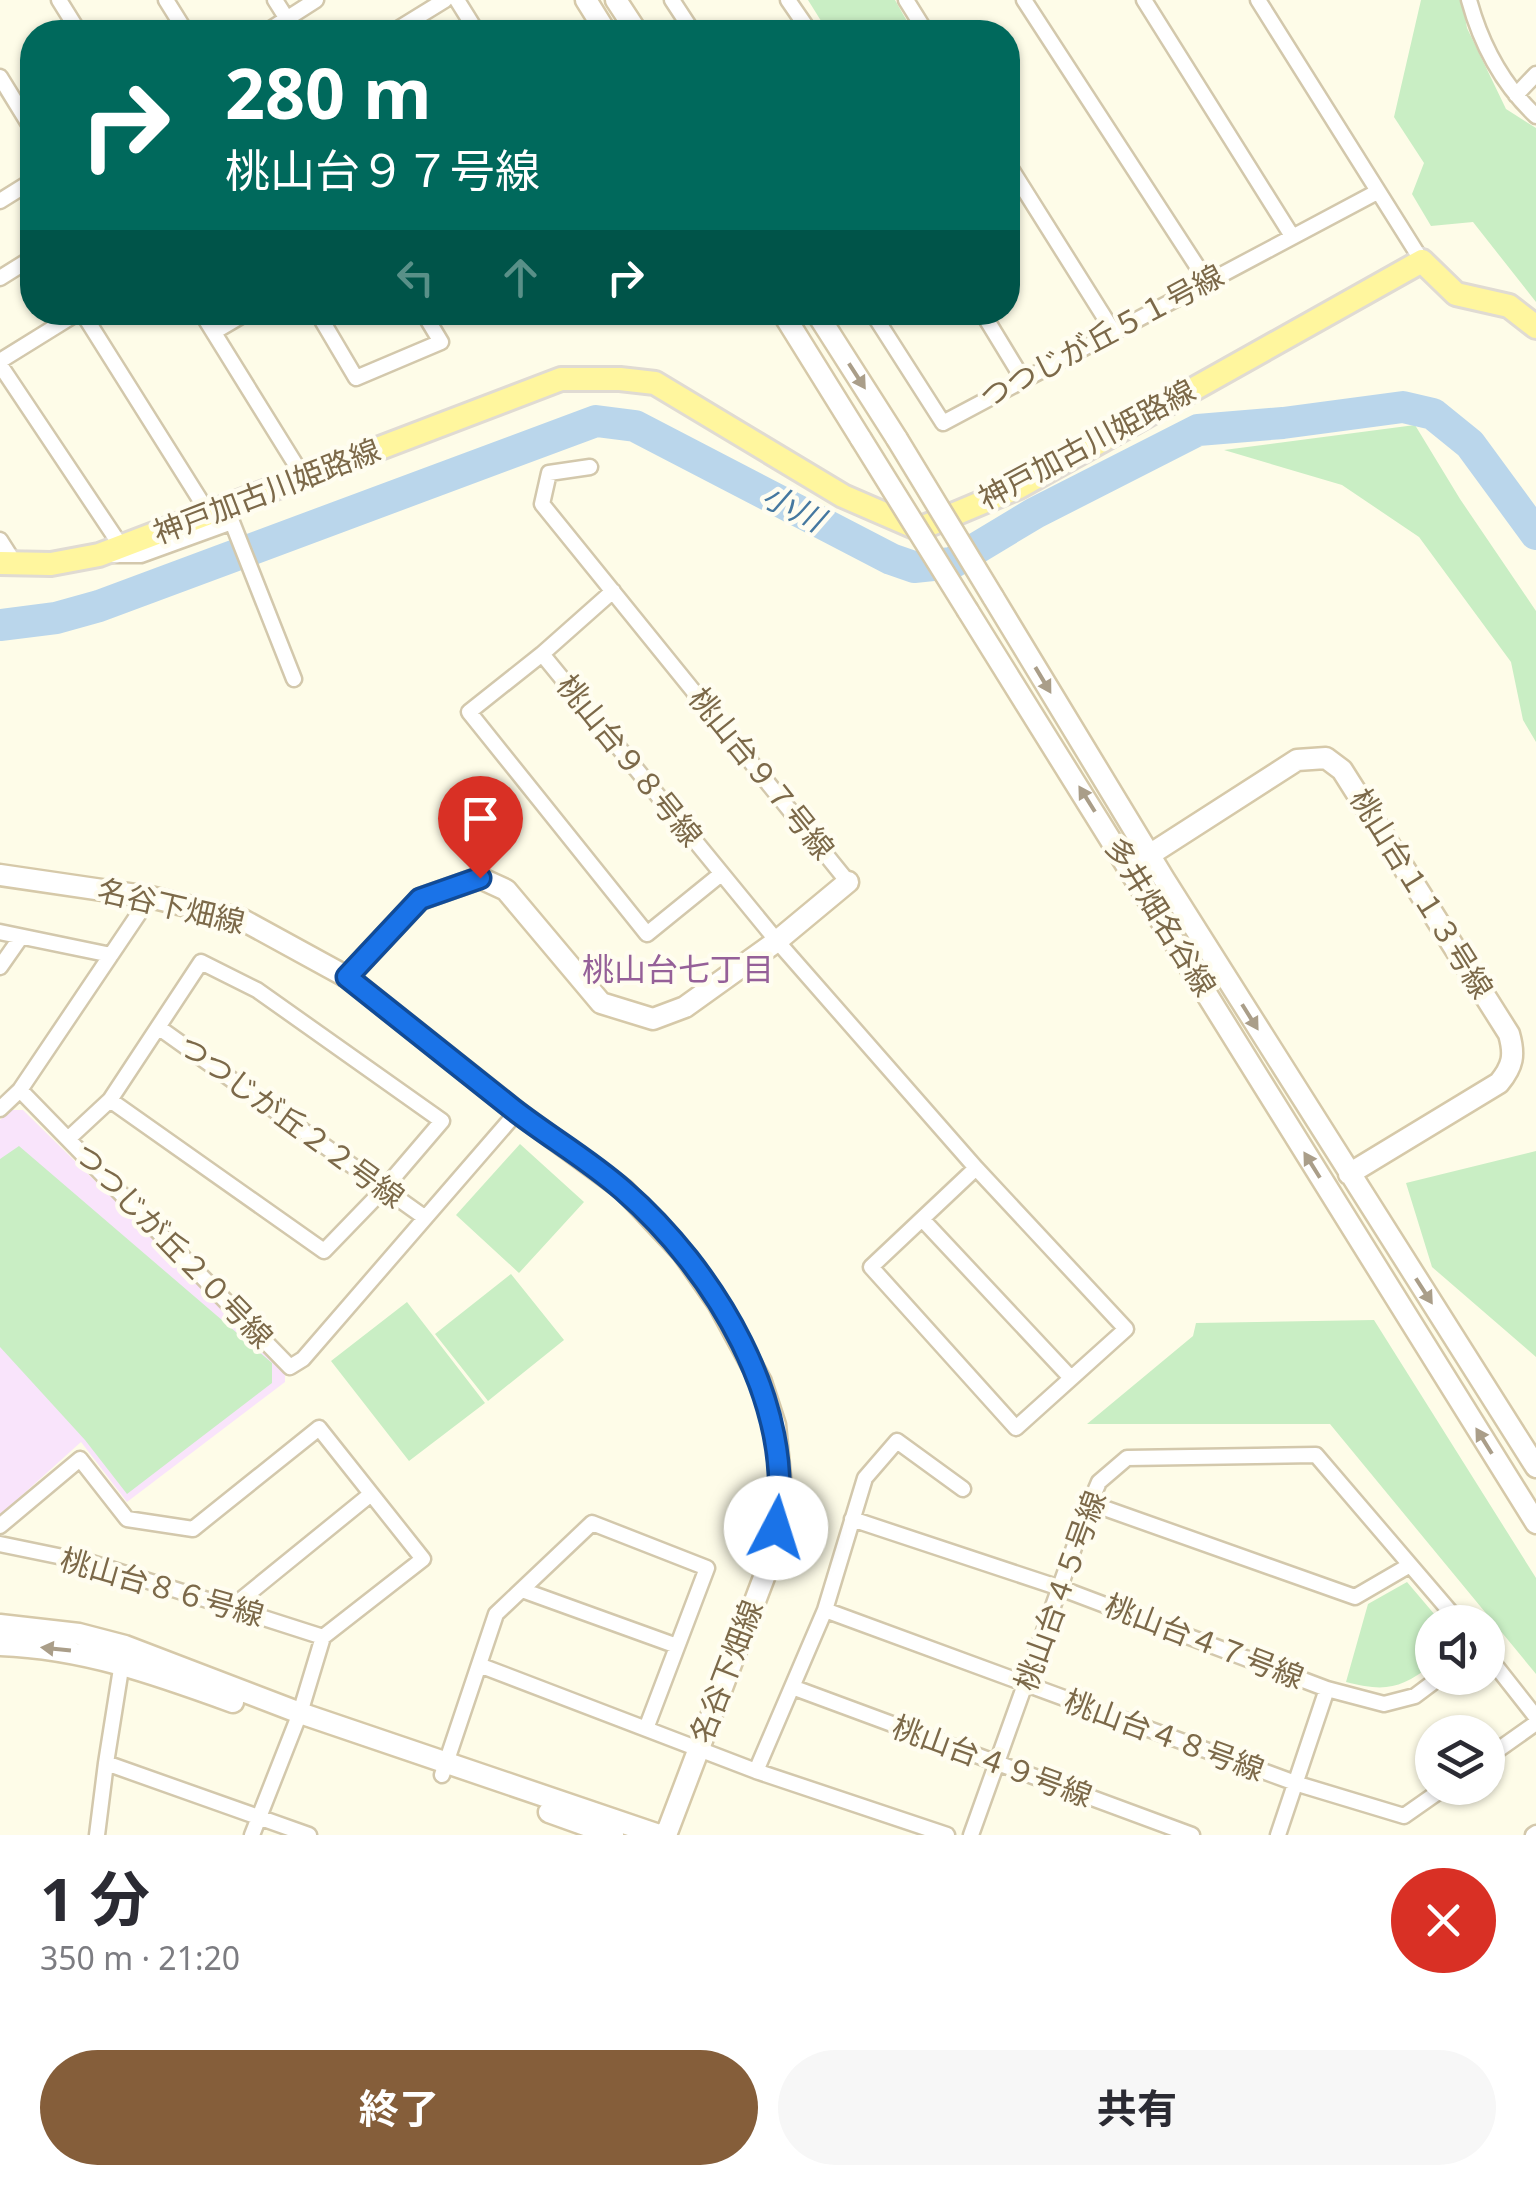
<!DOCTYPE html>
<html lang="ja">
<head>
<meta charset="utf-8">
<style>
  :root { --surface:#fff; --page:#f7f7f7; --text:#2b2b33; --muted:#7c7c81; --accent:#855e3a }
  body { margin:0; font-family:"Noto Sans","Noto Sans JP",sans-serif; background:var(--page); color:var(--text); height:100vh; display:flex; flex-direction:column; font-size:38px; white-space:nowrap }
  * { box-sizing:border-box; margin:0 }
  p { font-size:32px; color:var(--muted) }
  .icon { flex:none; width:55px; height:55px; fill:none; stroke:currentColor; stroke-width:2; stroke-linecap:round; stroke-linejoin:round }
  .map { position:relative; height:1835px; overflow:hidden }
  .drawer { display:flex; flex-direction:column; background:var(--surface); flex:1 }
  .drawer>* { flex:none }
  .top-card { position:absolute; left:20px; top:20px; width:1000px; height:305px; border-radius:40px; box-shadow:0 2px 8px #0004; background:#00695c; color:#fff; overflow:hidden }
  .buttons { position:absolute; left:1415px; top:1605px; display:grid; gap:20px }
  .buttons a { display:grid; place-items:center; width:90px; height:90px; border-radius:50%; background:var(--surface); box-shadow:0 2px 8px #0004; font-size:50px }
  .pin { position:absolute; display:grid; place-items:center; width:85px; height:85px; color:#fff; margin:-102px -42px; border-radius:50% 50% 50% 0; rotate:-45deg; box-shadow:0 0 10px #0007 }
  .pin .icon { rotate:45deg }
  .me { position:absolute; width:110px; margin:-55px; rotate:5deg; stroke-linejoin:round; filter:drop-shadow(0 0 8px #0008) }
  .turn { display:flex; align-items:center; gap:35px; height:210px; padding:0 40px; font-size:45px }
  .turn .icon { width:130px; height:130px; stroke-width:2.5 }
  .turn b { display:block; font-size:70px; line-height:85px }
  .lanes { display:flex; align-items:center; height:95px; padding:0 40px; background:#0003; justify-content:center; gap:50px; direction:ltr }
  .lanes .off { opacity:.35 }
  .round { display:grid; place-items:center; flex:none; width:105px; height:105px; border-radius:52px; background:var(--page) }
  .headline { display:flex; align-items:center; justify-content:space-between; height:170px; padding:0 40px }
  h1 { font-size:60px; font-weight:700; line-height:75px }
  .action { display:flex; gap:20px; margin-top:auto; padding:20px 40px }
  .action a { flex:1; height:115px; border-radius:60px; background:var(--accent); color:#fff; font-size:40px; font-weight:700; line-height:115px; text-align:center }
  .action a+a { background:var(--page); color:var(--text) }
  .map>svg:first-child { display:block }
</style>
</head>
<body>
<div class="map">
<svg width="1536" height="1835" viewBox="0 0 1536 1835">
  <rect width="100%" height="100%" fill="#fefce8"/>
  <path fill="#f9e4fb" d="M11 1110H23L285 1368V1382L127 1502 81 1442 0 1515V1120Z"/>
  <path fill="#c9eec4" d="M808 0H895L912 30 828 32Z
    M1421 0H1462L1467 28 1506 109 1536 128V302L1473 222 1431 226 1412 194 1424 163 1394 117Z
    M1415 425 1460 499 1536 611V742L1523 720 1511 662 1419 537 1342 485 1224 450Z
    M520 1144 584 1202 519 1273 456 1215Z
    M19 1146 272 1363V1383L127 1494 85 1440 0 1347V1159Z
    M1536 1151V1357L1432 1267 1406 1183Z
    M511 1274 564 1340 488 1401 435 1334Z
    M407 1302 485 1403 409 1461 331 1361Z
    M1374 1320 1536 1578V1674L1330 1424H1087L1193 1336 1196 1323Z
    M1407 1582 1441 1622H1432V1665C1400 1689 1385 1692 1346 1682L1368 1604Z"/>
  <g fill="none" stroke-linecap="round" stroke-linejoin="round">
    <path stroke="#bad6eb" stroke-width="32" d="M0 625 56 618 99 606 596 421 635 426 891 559 914 567 952 563 1035 513 1198 430 1283 423 1403 407 1433 414 1470 444 1536 534"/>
    <defs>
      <path id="street" d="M59 0 79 32
        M166 0 186 32
        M275 0 287 19
        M457 0 477 32
        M672 0 693 32
        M788 0 810 32
        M906 0 926 32
        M1024 0 1206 280
        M1144 0 1292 236
        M1258 0 1422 261
        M1469 0C1481 44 1503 85 1536 116
        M266 32 316 0
        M393 32 445 0
        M0 77 32 129
        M1516 95 1536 74
        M1008 164 1113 331
        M0 201 32 181
        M0 278 32 258
        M82 312 209 514
        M201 312 304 478
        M317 312 356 378 441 342 423 312
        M872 312 943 423 1377 192
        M982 312 1024 381
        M214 332 248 312
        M0 361 79 312
        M0 365 121 546
        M590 467 549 473 542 504 848 882
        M0 540 14 562
        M112 555H141L232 522 294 679
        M613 591 542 654 777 941 976 1168
        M542 654 469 712 647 934 721 874
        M150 897 20 1090 290 1367 303 1359 517 1112
        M0 932 111 955
        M0 967 21 937
        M158 1027 424 1217
        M0 1109 20 1090
        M68 1139 110 1100 201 962 257 990 442 1121 383 1190 324 1251 110 1100
        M976 1168 1126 1329 1016 1428 871 1267Z
        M922 1219 1071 1378
        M1090 1503 1355 1597 1410 1565
        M852 1519 1060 1588 1327 1689 1384 1704 1415 1696 1439 1678
        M0 1526 80 1459 127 1519 193 1529 319 1428 423 1559 323 1637 300 1713 252 1835
        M0 1544 92 1563 323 1637
        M522 1590 677 1646
        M232 1607 371 1494
        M825 1610 1298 1784 1404 1816 1444 1788
        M1488 1656 1536 1717
        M479 1665 756 1771 947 1835
        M792 1687 1192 1835
        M1488 1757 1536 1723
        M106 1763 123 1656
        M756 1771 825 1610 865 1478 897 1441 963 1489
        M442 1775 496 1614 592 1523 707 1568 647 1726
        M97 1835 106 1763 309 1835
        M971 1835 1090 1503 1099 1482 1127 1458 1316 1455 1459 1622
        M1278 1835 1327 1689
        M1533 1835 1536 1833"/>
      <path id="secondary" d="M586 0 606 32
        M616 0 637 32
        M782 312 861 439
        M816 312 897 439
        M993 597 1164 879 1536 1467
        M968 611 1536 1523
        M1140 861 1297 760 1326 758 1342 770 1509 1034C1515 1055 1513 1066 1499 1083L1349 1174
        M0 875 150 897 241 919 347 977 517 1112 624 1190 683 1253 718 1303 761 1382 775 1425 782 1497 771 1559 666 1835
        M347 977 420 899 480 878 506 890 601 1003 653 1019 685 1007 777 941 848 882
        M0 1625 79 1634 125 1646 300 1713 659 1835
        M0 1645C83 1648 156 1674 233 1702
        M549 1812 613 1835"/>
      <path id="primary" d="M0 563 51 564 99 555 561 379H620L655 383 843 496 919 529 1019 487 1422 261 1456 294 1509 306 1536 327"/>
    </defs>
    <use href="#street" stroke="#d3c8ac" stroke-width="19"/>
    <use href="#secondary" stroke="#d6c9a9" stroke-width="25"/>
    <use href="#primary" stroke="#e0dbd3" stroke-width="28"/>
    <use href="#street" stroke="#fff" stroke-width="14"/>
    <use href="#secondary" stroke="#fff" stroke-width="20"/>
    <use href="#primary" stroke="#fff69e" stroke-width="22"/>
    <defs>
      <path id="secondary-bridge" d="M861 439 968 611
        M897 439 993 597"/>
    </defs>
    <use href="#secondary-bridge" stroke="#d6c9a9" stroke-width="25" stroke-linecap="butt"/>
    <use href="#secondary-bridge" stroke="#fff" stroke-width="20"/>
  </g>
  <defs><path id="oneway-solid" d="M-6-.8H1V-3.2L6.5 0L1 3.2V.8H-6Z" transform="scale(2.5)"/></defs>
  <g fill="#aa9e89">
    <use href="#oneway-solid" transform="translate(857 376) rotate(57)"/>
    <use href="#oneway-solid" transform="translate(1043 680) rotate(59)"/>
    <use href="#oneway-solid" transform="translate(1087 799) rotate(-122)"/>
    <use href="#oneway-solid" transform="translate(1250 1017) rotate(58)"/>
    <use href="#oneway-solid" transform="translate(1312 1165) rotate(-122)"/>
    <use href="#oneway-solid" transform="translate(1424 1291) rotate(57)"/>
    <use href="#oneway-solid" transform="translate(1484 1441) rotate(-122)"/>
    <use href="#oneway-solid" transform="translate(56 1649) rotate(-174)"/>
  </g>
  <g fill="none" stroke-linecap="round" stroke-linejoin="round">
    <defs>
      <path id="route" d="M480 878 420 899 347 977C403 1021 458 1065 513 1109 549 1137 589 1160 623 1190 714 1269 797 1405 776 1528"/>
    </defs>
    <use href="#route" stroke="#114b97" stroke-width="25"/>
    <use href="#route" stroke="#1a73e8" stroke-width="18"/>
  </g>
  <g text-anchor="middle" stroke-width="9" stroke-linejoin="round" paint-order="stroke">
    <g font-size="30" fill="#7c6949" stroke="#fffdf0">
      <text transform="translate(1102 337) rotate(-28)" y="10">つつじが丘５１号線</text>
      <text transform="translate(1087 445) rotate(-28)" y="10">神戸加古川姫路線</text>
      <text transform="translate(267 492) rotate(-21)" y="10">神戸加古川姫路線</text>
      <text transform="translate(629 761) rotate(51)" y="10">桃山台９８号線</text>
      <text transform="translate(761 774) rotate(51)" y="10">桃山台９７号線</text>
      <text transform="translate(1421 894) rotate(58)" y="10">桃山台１１３号線</text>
      <text transform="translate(171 907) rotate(13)" y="10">名谷下畑線</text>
      <text transform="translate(1160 917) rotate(58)" y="10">多井畑名谷線</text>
      <text transform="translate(291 1122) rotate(36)" y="10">つつじが丘２２号線</text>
      <text transform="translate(173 1246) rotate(46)" y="10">つつじが丘２０号線</text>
      <text transform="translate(162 1588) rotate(16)" y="10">桃山台８６号線</text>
      <text transform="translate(1061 1591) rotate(-70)" y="10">桃山台４５号線</text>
      <text transform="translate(1204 1642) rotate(21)" y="10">桃山台４７号線</text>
      <text transform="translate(727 1672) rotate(-69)" y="10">名谷下畑線</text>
      <text transform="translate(1164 1736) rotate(20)" y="10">桃山台４８号線</text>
      <text transform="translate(992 1762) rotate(20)" y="10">桃山台４９号線</text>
    </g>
    <g font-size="32" font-style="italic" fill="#4578a0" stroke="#fffdf0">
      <text transform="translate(793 508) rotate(27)" y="11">小川</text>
    </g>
    <g font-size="32" fill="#956098" stroke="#fffdf0">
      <text x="678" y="981">桃山台七丁目</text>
    </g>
  </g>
</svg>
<div class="buttons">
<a><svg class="icon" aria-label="sound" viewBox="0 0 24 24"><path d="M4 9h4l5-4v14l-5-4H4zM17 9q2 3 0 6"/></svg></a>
<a><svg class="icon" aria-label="layers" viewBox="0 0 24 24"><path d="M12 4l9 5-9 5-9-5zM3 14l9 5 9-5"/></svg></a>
</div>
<div class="pin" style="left:480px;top:878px;background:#d93025"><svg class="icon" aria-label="arrive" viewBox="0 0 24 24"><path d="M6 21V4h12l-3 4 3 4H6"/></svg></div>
<svg class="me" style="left:776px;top:1528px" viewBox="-20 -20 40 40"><circle r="19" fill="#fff"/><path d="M0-13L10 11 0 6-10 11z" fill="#1a73e8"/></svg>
<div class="top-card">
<div class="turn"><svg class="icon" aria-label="right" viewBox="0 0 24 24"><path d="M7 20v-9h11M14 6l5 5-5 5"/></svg><div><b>280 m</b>桃山台９７号線</div></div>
<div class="lanes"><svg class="icon off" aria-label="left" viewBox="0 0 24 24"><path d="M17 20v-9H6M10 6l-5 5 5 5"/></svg><svg class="icon off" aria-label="ahead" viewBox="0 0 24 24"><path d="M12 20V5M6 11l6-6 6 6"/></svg><svg class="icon" aria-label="right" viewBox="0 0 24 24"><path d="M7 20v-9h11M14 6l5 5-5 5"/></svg></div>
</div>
</div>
<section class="drawer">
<div class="headline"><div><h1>1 分</h1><p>350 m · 21:20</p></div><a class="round" style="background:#d93025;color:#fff"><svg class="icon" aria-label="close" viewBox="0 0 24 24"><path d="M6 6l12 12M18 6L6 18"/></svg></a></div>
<div class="action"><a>終了</a><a>共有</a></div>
</section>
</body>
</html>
